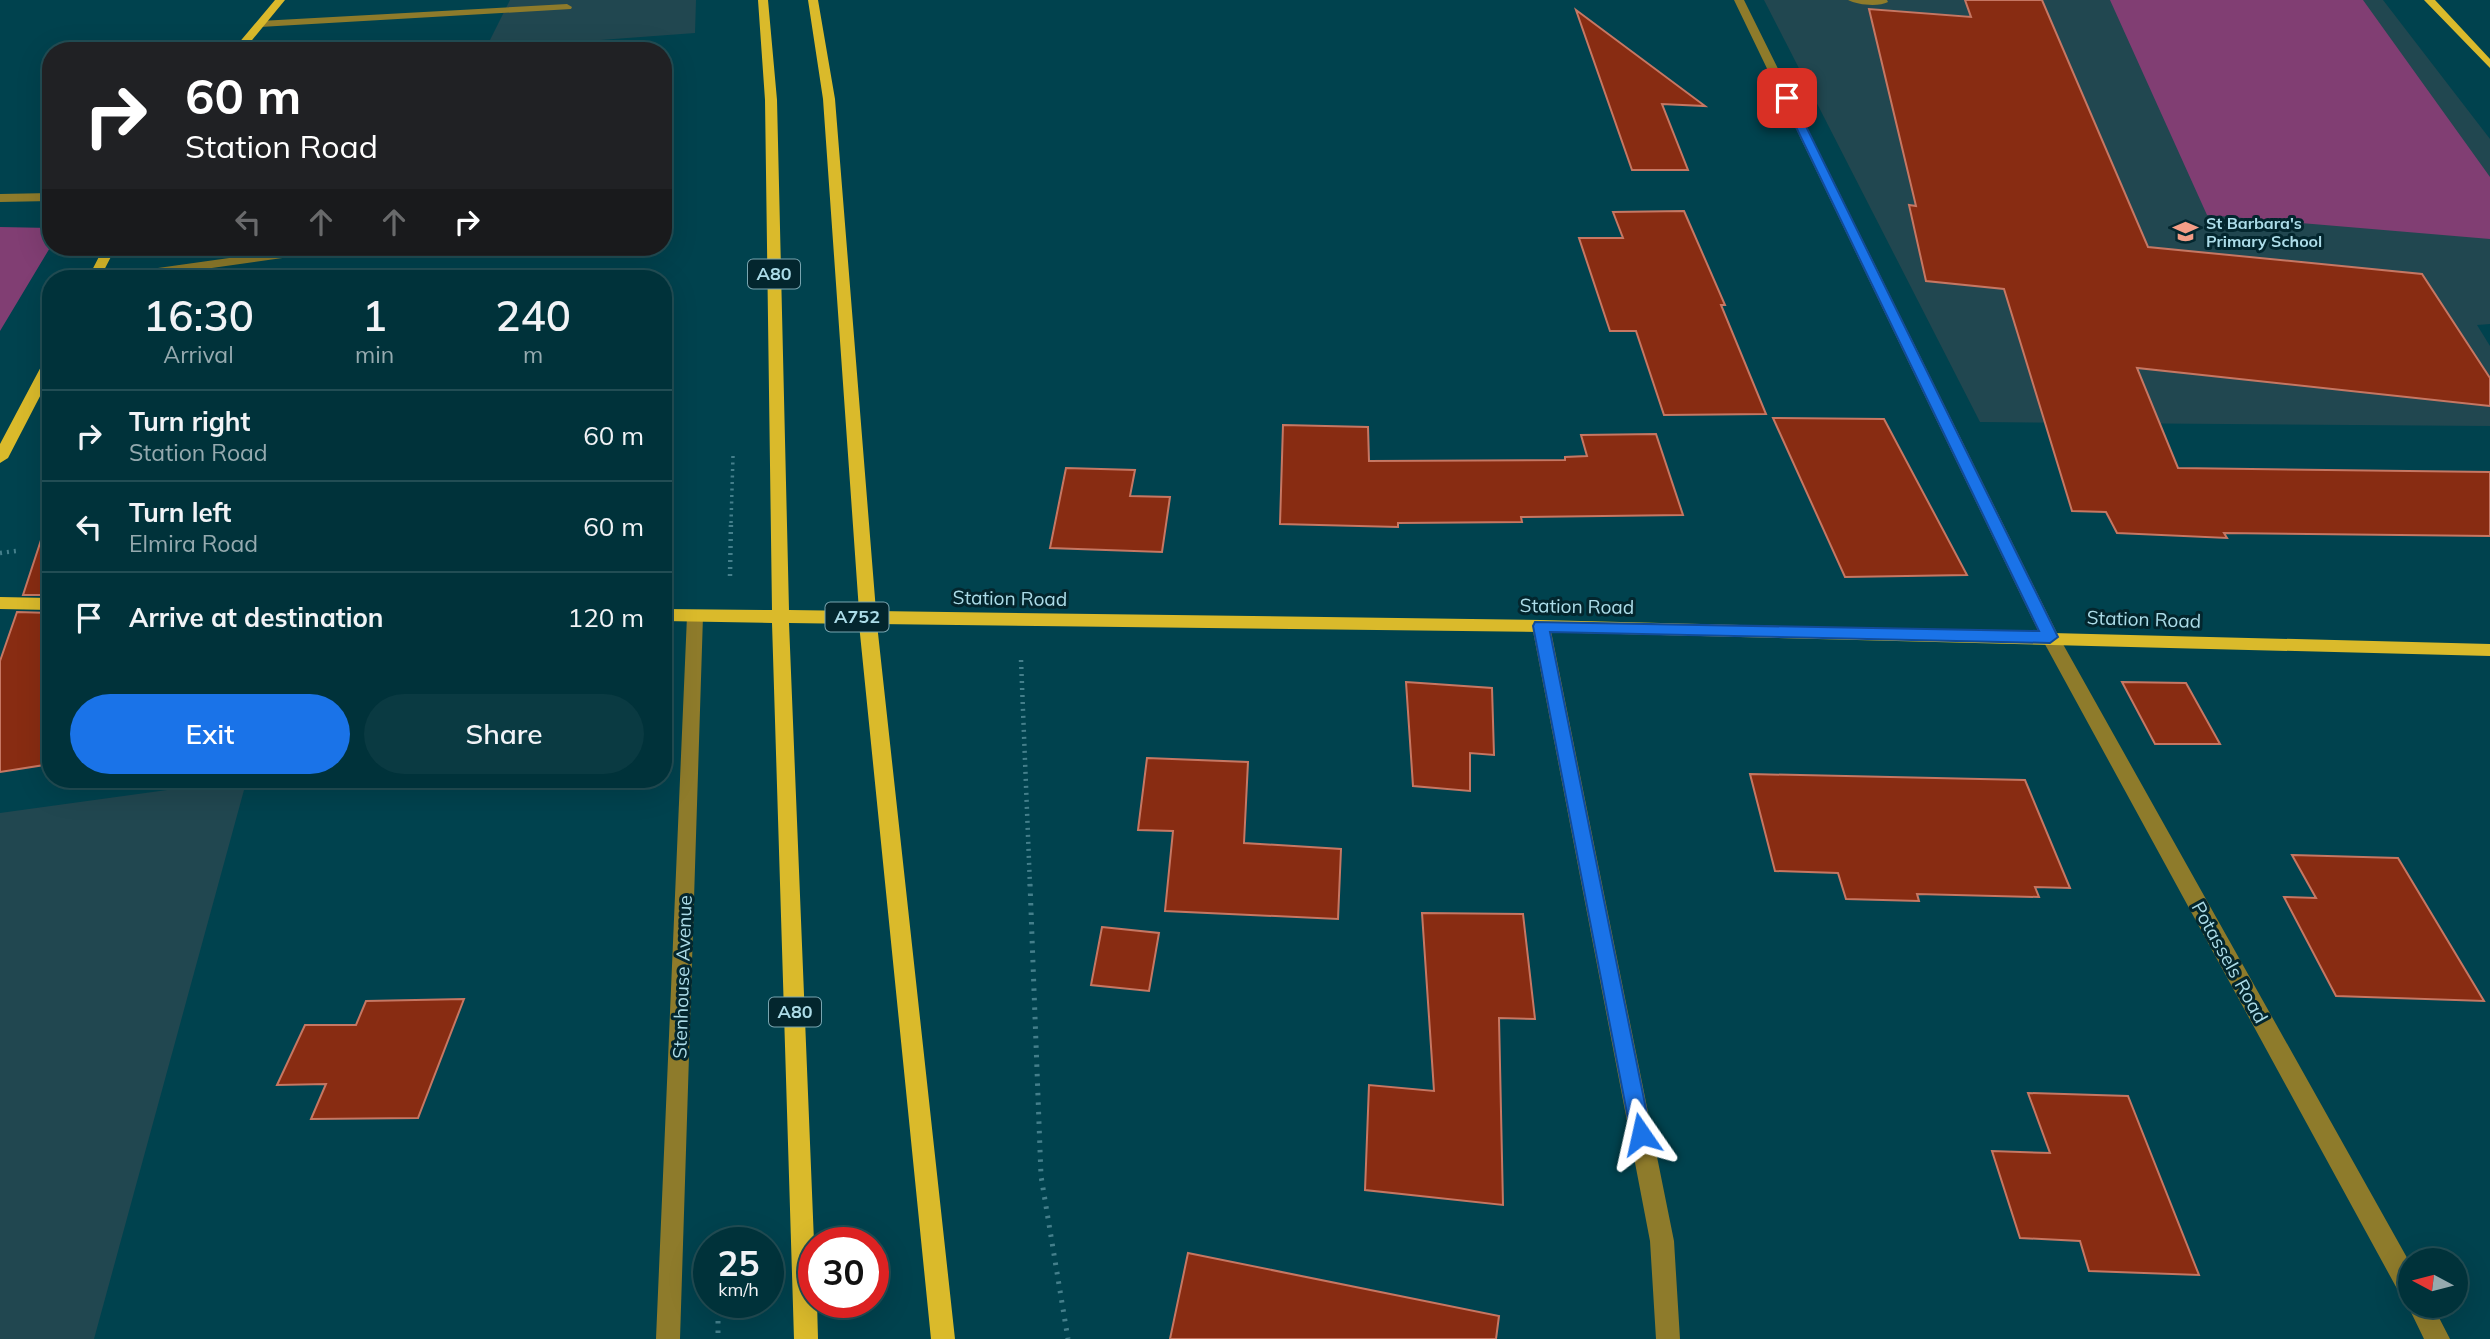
<!DOCTYPE html>
<html lang="en">
<head>
<meta charset="utf-8">
<style>
  :root { --surface:#00323a; --page:#0a3a42; --text:#f1f3f6; --muted:#95aaaf; --line:#224d54; --accent:#1a73e8 }
  body { margin:0; font-family:Mulish,sans-serif; background:var(--page); color:var(--text); height:100vh; display:flex; flex-direction:column; font-size:26px; white-space:nowrap }
  * { box-sizing:border-box; margin:0 }
  p { font-size:23px; color:var(--muted) }
  .icon { flex:none; width:38px; height:38px; fill:none; stroke:currentColor; stroke-width:2; stroke-linecap:round; stroke-linejoin:round }
  .map { position:relative; flex:1; overflow:hidden }
  .sheet { position:absolute; left:42px; top:270px; width:630px; height:518px; display:flex; flex-direction:column; background:var(--surface); border-radius:28px; box-shadow:0 7px 28px #0002,0 0 0 2px var(--line) }
  .sheet>* { flex:none }
  .top-card { position:absolute; left:42px; top:42px; width:630px; height:214px; border-radius:28px; box-shadow:0 7px 28px #0002,0 0 0 2px var(--line); background:#202124; color:#fff; overflow:hidden }
  .needle { width:46px; rotate:277deg }
  .fabs { position:absolute; left:2398px; top:1248px; display:grid; gap:14px }
  .fabs a { display:grid; place-items:center; width:70px; height:70px; border-radius:50%; background:var(--surface); box-shadow:0 7px 28px #0002,0 0 0 2px var(--line); font-size:35px }
  .speed { position:absolute; left:693px; top:1227px; display:flex; gap:14px; font-size:35px; font-weight:700; text-align:center }
  .speed>* { display:grid; place-content:center; width:91px; height:91px; border-radius:50%; background:var(--surface); box-shadow:0 7px 28px #0002,0 0 0 2px var(--line); line-height:1 }
  .speed small { font-size:18px; font-weight:400 }
  .speed .limit { border:10px solid #d22; background:#fff; color:#111 }
  .pin { position:absolute; display:grid; place-items:center; width:60px; height:60px; color:#fff; margin:-30px; border-radius:14px; box-shadow:0 4px 10px #0006 }
  .me { position:absolute; width:77px; margin:-38px; rotate:349deg; stroke-linejoin:round; filter:drop-shadow(0 0 5px #0008) }
  .turn { display:flex; align-items:center; gap:24px; height:147px; padding:0 28px; font-size:32px }
  .turn .icon { width:91px; height:91px; stroke-width:2.5 }
  .turn b { display:block; font-size:49px; line-height:60px }
  .lanes { display:flex; align-items:center; height:66px; padding:0 28px; background:#0003; justify-content:center; gap:35px; direction:ltr }
  .lanes .off { opacity:.35 }
  .eta { display:flex; justify-content:space-evenly; align-items:center; height:119px; text-align:center }
  .eta b { font-size:42px; font-weight:600; line-height:49px }
  .action { display:flex; gap:14px; margin-top:auto; padding:14px 28px }
  .action a { flex:1; height:80px; border-radius:42px; background:var(--accent); color:#fff; font-size:28px; font-weight:600; line-height:80px; text-align:center }
  .action a+a { background:var(--page); color:var(--text) }
  ul { padding:0; list-style:none }
  li { display:flex; align-items:center; gap:21px; height:91px; padding:0 28px; border-top:2px solid var(--line) }
  li div { flex:1 }
  li b { display:block; font-size:26px }
  li em { font-style:normal }
  .map>svg:first-child { display:block }
</style>
</head>
<body>
<div class="map">
<svg width="2490" height="1339" viewBox="0 0 2490 1339">
  <rect width="100%" height="100%" fill="#00424e"/>
  <path fill="#214750" d="M510 0H696L695 33 533 45 489 42Z
    M1764 0H2383L2490 139V324L2477 325 2490 346V426L1980 422Z
    M247 779 94 1339H0V813Z"/>
  <path fill="#813e73" d="M2110 0H2363L2490 177V239L2207 215Z
    M0 227 51 228V246L0 331Z"/>
  <path fill="#882c12" stroke="#c67763" stroke-width="2" d="M1965 0H2042L2148 247 2422 274 2490 378V406L2137 368 2178 468 2490 472V536L2224 533 2227 538 2117 533 2106 512 2072 511 2004 289 1926 281 1909 205 1916 206 1869 9 1971 17Z
    M1576 10 1705 106 1662 104 1688 170H1632Z
    M1684 211 1725 305H1721L1766 414 1664 415 1636 331H1610L1579 238H1623L1613 212Z
    M1773 418 1884 419 1967 575 1845 577Z
    M1283 425 1368 427 1369 461 1565 460V457L1587 456 1581 435 1656 434 1683 515 1521 517 1522 522 1398 523V527L1280 524Z
    M1066 468 1135 470 1130 496 1170 497 1162 552 1050 548Z
    M42 537 51 538V595H23Z
    M17 612 51 613V748L44 765 0 772V661Z
    M1406 682 1492 688 1494 755 1470 753V791L1413 786Z
    M2122 682 2186 683 2220 744H2155Z
    M1147 758 1248 762 1244 843 1341 849 1338 919 1165 911 1173 831 1138 830Z
    M1750 774 2025 780 2070 888 2035 887 2039 897 1917 894 1919 901 1846 899 1838 873 1775 871Z
    M2292 855 2398 858 2484 1001 2336 996 2284 897 2316 898Z
    M1422 913 1523 914 1535 1019 1499 1018 1503 1205 1365 1190 1369 1085 1434 1091Z
    M1102 927 1159 933 1149 991 1091 985Z
    M464 999 418 1118 311 1119 326 1084 277 1085 305 1025H356L366 1001Z
    M2028 1093 2128 1096 2199 1275 2089 1271 2080 1241 2020 1238 1992 1151 2050 1153Z
    M1188 1253 1499 1316 1496 1339H1170Z"/>
  <g fill="none" stroke-linecap="round" stroke-linejoin="round">
    <path stroke="#447f8b" stroke-width="3.5" stroke-dasharray="2 4.5" stroke-linecap="butt" d="M731 523 733 456"/>
    <path stroke="#447f8b" stroke-width="4.5" stroke-dasharray="2 5" stroke-linecap="butt" d="M0 553 16 551
      M730 576 731 521
      M1021 660 1030 886"/>
    <path stroke="#447f8b" stroke-width="5" stroke-dasharray="2.5 7" stroke-linecap="butt" d="M1030 884 1041 1176 1068 1339
      M718 1302V1339"/>
    <path fill="#8e7b2b" fill-rule="evenodd" d="M1734 0H1744L2059 637 2410 1263V1299L2401 1296 2041 637Z
      M1848 0H1887L1888 2C1879 7 1857 5 1848 0Z
      M567 4 572 7 571 9 260 27 255 24 260 21Z
      M51 193V201L0 202V194Z
      M307 247 317 250 311 254 141 278H108L115 274Z
      M695 610 703 616 680 1339H656L687 616Z
      M1541 620 1550 626 1674 1241 1680 1339H1656L1650 1241 1532 626Z
      M2410 1301V1306H2433L2450 1339H2424L2408 1306Z"/>
    <path fill="#daba2b" fill-rule="evenodd" d="M275 0H285L243 51H232Z
      M758 0H768L777 100 789 610 859 611 823 99 808 0H818L835 99 876 611 1541 620 2490 644V656L1541 632 877 624 955 1339H931L859 624 789 623 814 1242V1302H817L818 1339H794L772 623 663 621V609L772 610 765 100Z
      M2424 0H2435L2490 59V68Z
      M104 247H116L100 278H88Z
      M51 357V375L8 458 0 463V444L44 361Z
      M0 597 51 598V610L0 609Z"/>
  </g>
  <path fill="#1a73e8" stroke="#114b97" stroke-width="2" d="M1787 95 1792 98 2058 637 2050 643 1550 632 1651 1134 1648 1141 1641 1144 1634 1141 1631 1134 1533 626 1535 622 2039 631 1782 98Z"/>
  <defs>
    <symbol id="school-bare" viewBox="-9 -9 18 18"><path d="M0-5L7-2L0 1L-7-2ZM-4 1L0 2.5L4 1V4Q0 6-4 4Z" fill="#f49e87" stroke="#03262e" stroke-width="2.5" paint-order="stroke"/></symbol>
  </defs>
  <g fill-rule="evenodd">
    <use href="#school-bare" x="2168" y="214" width="35" height="35"/>
  </g>
  <g text-anchor="middle" stroke-width="6" stroke-linejoin="round" paint-order="stroke">
    <g font-size="16" font-weight="bold" fill="#acdce8" stroke="#03262e" text-anchor="start">
      <text x="2206" y="229">St Barbara's<tspan x="2206" dy="18">Primary School</tspan></text>
    </g>
    <g fill="#03262e" stroke="#79a5b0" stroke-width="2">
      <rect x="748" y="259.5" width="52" height="29" rx="5"/>
      <rect x="825.5" y="602.5" width="63" height="29" rx="5"/>
      <rect x="769" y="997.5" width="52" height="29" rx="5"/>
    </g>
    <g font-size="18" font-weight="bold" fill="#acdce8">
      <text x="774" y="280">A80</text>
      <text x="857" y="623">A752</text>
      <text x="795" y="1018">A80</text>
    </g>
    <g font-size="19" fill="#acdce8" stroke="#03262e">
      <text transform="translate(1010 598) rotate(1)" y="7">Station Road</text>
      <text transform="translate(1577 606) rotate(1)" y="7">Station Road</text>
      <text transform="translate(2144 619) rotate(2)" y="7">Station Road</text>
      <text transform="translate(2230 962) rotate(61)" y="7">Potassels Road</text>
      <text transform="translate(682 977) rotate(-88)" y="7">Stenhouse Avenue</text>
    </g>
  </g>
</svg>
<div class="fabs">
<a><svg class="needle" viewBox="-14 -14 28 28"><path d="M0-13l5 13h-10z" fill="#e53935"/><path d="M0 13l5-13h-10z" fill="#95aaaf"/></svg></a>
</div>
<div class="speed"><div>25<small>km/h</small></div><div class="limit">30</div></div>
<div class="pin" style="left:1787px;top:98px;background:#d93025"><svg class="icon" aria-label="arrive" viewBox="0 0 24 24"><path d="M6 21V4h12l-3 4 3 4H6"/></svg></div>
<svg class="me" style="left:1641px;top:1134px" viewBox="-20 -20 40 40"><path d="M0-17L14 15 0 8-14 15z" fill="#1a73e8" stroke="#fff" stroke-width="4"/></svg>
<div class="top-card">
<div class="turn"><svg class="icon" aria-label="right" viewBox="0 0 24 24"><path d="M7 20v-9h11M14 6l5 5-5 5"/></svg><div><b>60 m</b>Station Road</div></div>
<div class="lanes"><svg class="icon off" aria-label="left" viewBox="0 0 24 24"><path d="M17 20v-9H6M10 6l-5 5 5 5"/></svg><svg class="icon off" aria-label="ahead" viewBox="0 0 24 24"><path d="M12 20V5M6 11l6-6 6 6"/></svg><svg class="icon off" aria-label="ahead" viewBox="0 0 24 24"><path d="M12 20V5M6 11l6-6 6 6"/></svg><svg class="icon" aria-label="right" viewBox="0 0 24 24"><path d="M7 20v-9h11M14 6l5 5-5 5"/></svg></div>
</div>
<section class="sheet">
<div class="eta">
<div><b>16:30</b><p>Arrival</p></div>
<div><b>1</b><p>min</p></div>
<div><b>240</b><p>m</p></div>
</div>
<ul>
<li><svg class="icon" aria-label="right" viewBox="0 0 24 24"><path d="M7 20v-9h11M14 6l5 5-5 5"/></svg><div><b>Turn right</b><p>Station Road</p></div><em>60 m</em></li>
<li><svg class="icon" aria-label="left" viewBox="0 0 24 24"><path d="M17 20v-9H6M10 6l-5 5 5 5"/></svg><div><b>Turn left</b><p>Elmira Road</p></div><em>60 m</em></li>
<li><svg class="icon" aria-label="arrive" viewBox="0 0 24 24"><path d="M6 21V4h12l-3 4 3 4H6"/></svg><div><b>Arrive at destination</b></div><em>120 m</em></li>
</ul>
<div class="action"><a>Exit</a><a>Share</a></div>
</section>
</div>
</body>
</html>
